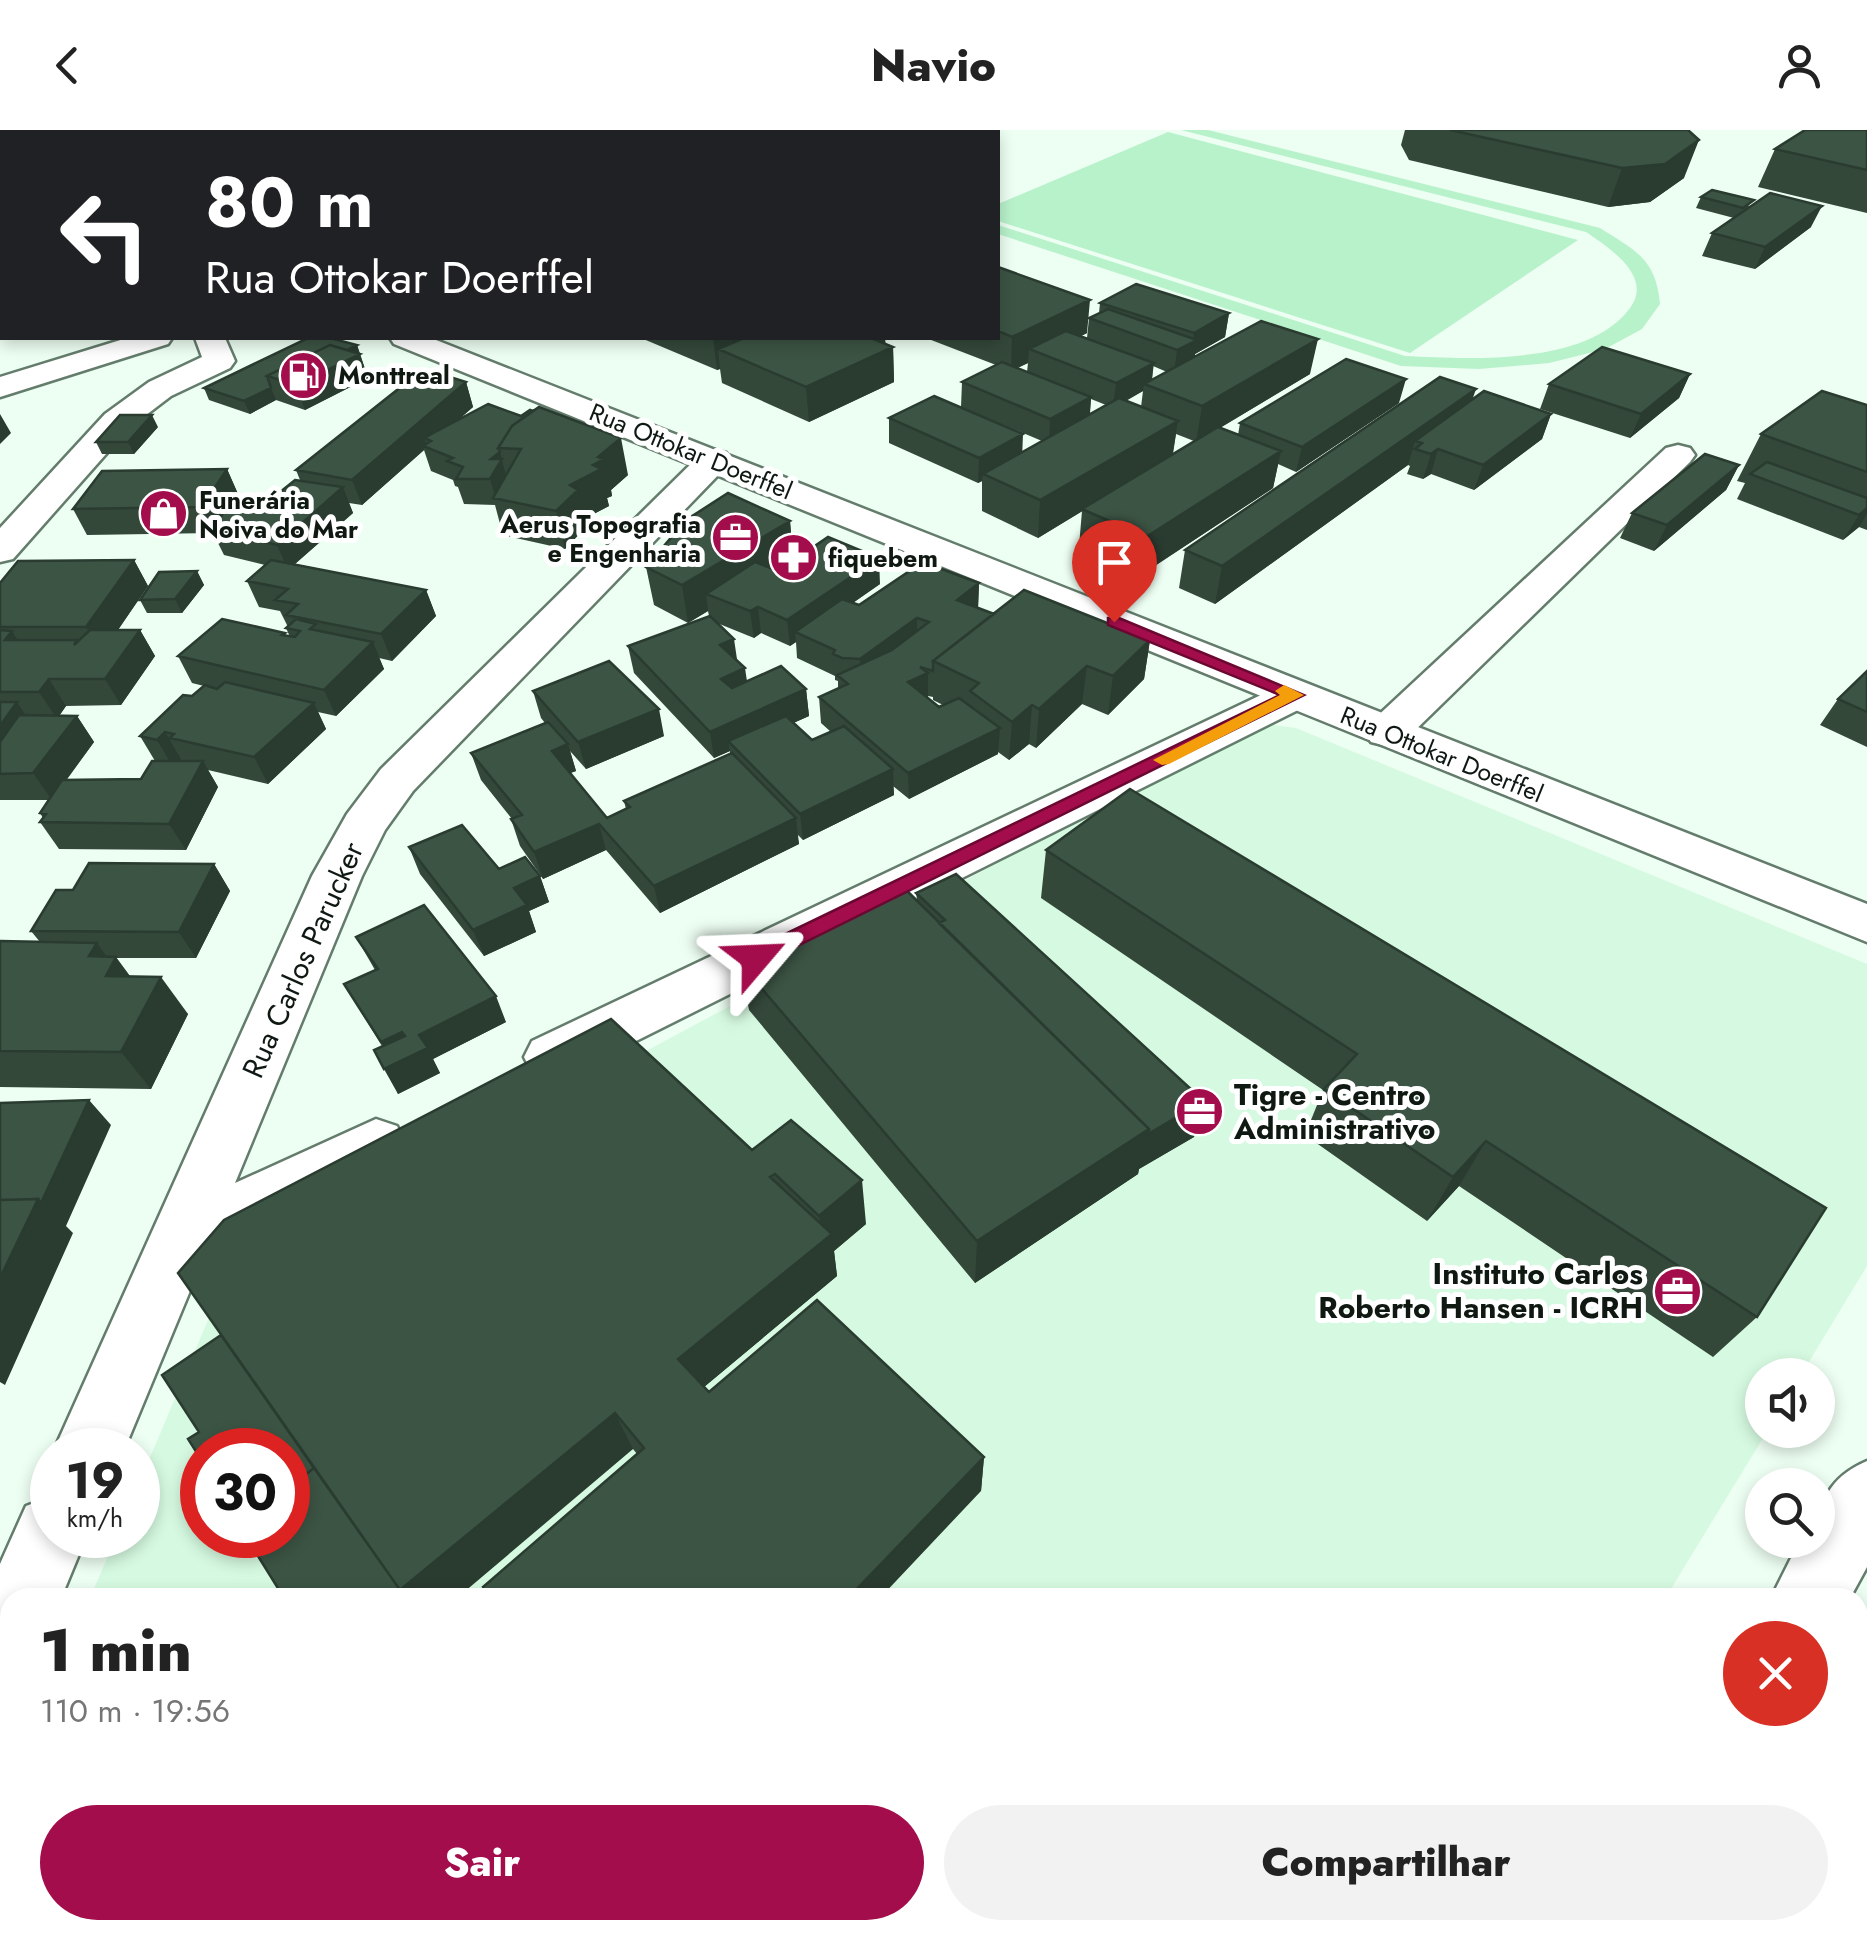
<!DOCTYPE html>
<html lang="pt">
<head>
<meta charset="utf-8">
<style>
  :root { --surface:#fff; --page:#f2f2f2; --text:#222; --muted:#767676; --accent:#a30d4b }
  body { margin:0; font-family:Jost,sans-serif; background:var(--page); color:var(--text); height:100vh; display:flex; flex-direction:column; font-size:38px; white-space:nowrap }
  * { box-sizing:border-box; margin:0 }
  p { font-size:32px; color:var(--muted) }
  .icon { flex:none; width:55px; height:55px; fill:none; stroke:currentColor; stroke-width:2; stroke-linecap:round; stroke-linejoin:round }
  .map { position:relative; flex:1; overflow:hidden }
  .details { position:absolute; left:0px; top:1458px; width:1868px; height:352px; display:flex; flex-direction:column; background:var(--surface); border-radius:30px 30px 0 0; box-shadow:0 5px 15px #0003 }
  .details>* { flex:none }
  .guide { position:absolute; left:0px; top:0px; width:1000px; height:210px; box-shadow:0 5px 15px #0003; background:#202124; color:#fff; overflow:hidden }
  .fabs { position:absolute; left:1745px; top:1228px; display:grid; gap:20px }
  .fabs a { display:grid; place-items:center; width:90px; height:90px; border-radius:50%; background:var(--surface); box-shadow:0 5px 15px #0003; font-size:50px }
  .speed { position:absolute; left:30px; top:1298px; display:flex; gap:20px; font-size:50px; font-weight:700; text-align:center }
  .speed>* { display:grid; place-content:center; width:130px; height:130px; border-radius:50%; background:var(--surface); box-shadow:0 5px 15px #0003; line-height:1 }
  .speed small { font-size:25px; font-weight:400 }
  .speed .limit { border:15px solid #d22; background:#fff; color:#111 }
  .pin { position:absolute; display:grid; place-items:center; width:85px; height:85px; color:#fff; margin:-102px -42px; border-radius:50% 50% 50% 0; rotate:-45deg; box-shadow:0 0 10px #0007 }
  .pin .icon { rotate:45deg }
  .me { position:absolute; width:110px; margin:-55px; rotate:64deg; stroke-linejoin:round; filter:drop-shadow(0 0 8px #0008) }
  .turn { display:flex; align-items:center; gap:35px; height:210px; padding:0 40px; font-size:45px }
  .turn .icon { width:130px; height:130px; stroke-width:2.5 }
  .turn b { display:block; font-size:70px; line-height:85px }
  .round { display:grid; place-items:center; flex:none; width:105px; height:105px; border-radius:52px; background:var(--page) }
  .overview { display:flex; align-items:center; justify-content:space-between; height:170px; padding:0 40px }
  h1 { font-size:60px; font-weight:800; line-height:75px }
  .action { display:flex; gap:20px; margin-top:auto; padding:20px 40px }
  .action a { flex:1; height:115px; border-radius:60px; background:var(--accent); color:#fff; font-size:40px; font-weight:800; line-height:115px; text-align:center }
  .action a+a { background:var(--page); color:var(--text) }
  header { display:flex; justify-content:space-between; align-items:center; height:130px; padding:0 40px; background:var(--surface); font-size:45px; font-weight:800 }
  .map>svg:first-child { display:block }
</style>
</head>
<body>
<header><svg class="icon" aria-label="back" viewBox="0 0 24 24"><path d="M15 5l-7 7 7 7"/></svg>Navio<svg class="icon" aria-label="person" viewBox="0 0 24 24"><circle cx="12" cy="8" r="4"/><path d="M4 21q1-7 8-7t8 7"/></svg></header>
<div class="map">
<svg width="1867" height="1809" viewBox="0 0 1867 1809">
  <rect width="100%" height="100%" fill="#edfef2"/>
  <path fill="#d6fae1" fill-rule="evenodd" d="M1273 595 1296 598 1867 834V1136L1801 1245H1762V1300H1768L1666 1467 90 1468 117 1405H138V1356L211 1183 255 1130 1252 597ZM202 1320H288V1405H202Z
    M10 1658V1800H1464L1459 1809H0V1681Z"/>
  <path fill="#b8f2cb" d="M1181 0H1208L1600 98C1636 121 1656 129 1660 174L1642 199 1605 219 1549 233 1479 239 1401 236 998 104V95L1405 226C1470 229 1588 236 1630 178 1654 146 1608 117 1586 102Z
    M1168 2 1578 110 1410 223 998 91V74Z"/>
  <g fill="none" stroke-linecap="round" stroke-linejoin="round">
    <defs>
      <path id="minor" d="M54 0H77L78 2H55Z
        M195 208H225L235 231 230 238 171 266 129 298 13 429 0 432V398L105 284 149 252 202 227Z
        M1678 315 1690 318 1695 325 1690 332 1403 612 1387 616 1371 612 1365 602 1371 592 1666 318Z
        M714 320 726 323 731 330 726 337 413 661 385 700 362 746 235 1053 376 989 397 996 405 1013 397 1030 204 1127 124 1320H54L312 746 347 684 381 639 702 323Z
        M1295 552 1310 556 1316 565 1310 574 572 943 552 949 532 943 524 927 532 911 1280 556Z
        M1867 1331V1437L1850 1468H1771L1800 1410H1818C1818 1371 1830 1347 1867 1331Z
        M52 1366V1405H87L61 1468H10V1553L0 1557V1434L26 1376Z
        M1568 1800H1656L1653 1809H1564Z"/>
      <path id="major" d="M2 0H24L25 2H3Z
        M127 208H172L168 214 0 267V247Z
        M390 208H431L1867 774V812L394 214Z"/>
    </defs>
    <use href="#minor" stroke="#637c6b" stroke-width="5"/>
    <use href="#major" stroke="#637c6b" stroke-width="5"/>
    <use href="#minor" fill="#fff" fill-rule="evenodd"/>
    <use href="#major" fill="#fff" fill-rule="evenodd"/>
  </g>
  <path fill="#34483a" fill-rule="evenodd" d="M300 0H415L416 2H301Z
    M421 0H643V2H428Z
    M655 0H723V2H662Z
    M867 0H946V2H877Z
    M1405 0H1688L1684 48 1650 72 1608 77 1409 30 1401 15Z
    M1867 0V83L1758 57 1775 19Z
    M1701 67 1751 76 1811 97 1755 139 1702 126 1712 103 1734 88 1696 78Z
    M998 137 1087 203 1081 206 1087 208 1089 188 1099 183 1100 173 1229 183 1225 207 1195 224V226L1310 244 1220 298 1238 305 1240 293 1399 273 1296 342 1278 334 1273 358 1141 445 1079 416 1082 381 1038 408 982 381V351L978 353 889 313V288L1022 322 1042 311 961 277 962 252 996 235 926 208H998ZM1028 233 1027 242 1017 238ZM1153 236 1167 242 1152 250ZM1143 261 1141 277 1126 271ZM1091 269 1106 275 1090 284ZM1176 304 1194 311 1173 324Z
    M641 208H885V214L893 217 894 252 809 292 722 253 720 239 717 240Z
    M357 215 368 248 305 280 276 270 250 284 209 270 204 258Z
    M1690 244 1679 268 1630 308 1540 279 1549 254Z
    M466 252 473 277 457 291 628 345 611 360 612 366 607 368 609 376 584 389 586 397 565 419 503 405 495 375 464 374 458 357 455 356 453 350 431 341 424 320 362 375 349 373 353 383 295 434 426 460 436 486 392 531 379 528 384 539 336 586 318 582 326 599 268 654 208 640 218 657 186 720 59 719 40 692 43 688 40 683 49 670H0V453L134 430 148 456 118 500H140L155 526 121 575 66 576 59 586H77L94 612 66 650 141 649 155 631 140 606 204 556 192 553 178 526 285 503 286 506 290 507 286 498 288 497 280 481 259 477 247 451 265 435 224 425 213 403 87 405 73 379 227 339 238 364 232 375 259 379 300 350 296 340Z
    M1472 270 1551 284 1542 309 1474 360 1431 344 1423 349 1407 344 1410 336 1408 335 1215 474 1179 458 1185 420Z
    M1867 275V400L1859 397 1843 410 1737 369 1745 353 1737 351 1761 304Z
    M158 297 134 324H102L96 312Z
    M1739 335 1726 360 1654 421 1620 408 1632 383Z
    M790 391 793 428 775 440 880 454 853 473 859 475 979 453 978 478 994 484 1150 510 1144 549 1108 585 1082 574 1036 618 1029 614 1009 630 998 622V624L909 669 893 656 894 665 803 710 797 704 799 714 660 783 606 720 543 749 520 716 511 689H512L481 650 471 623 545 593 541 588 533 561 664 606 586 639 570 621 576 641 570 643 607 688 626 679 624 671 730 624V621L714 628 634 543 628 516 709 486 708 481 688 493 654 475 646 437ZM717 493 754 508 761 503 790 516 796 512 797 528 835 546V550L838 551V558L819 567 821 593 831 602 812 610 793 593 809 586 806 559 747 551ZM928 566 933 567V570L943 575 939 577 928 568Z
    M197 441 204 455 182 483H147L140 470Z
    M1867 541V617L1820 595 1838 569Z
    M409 717 499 739 540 746 549 772 529 781 536 802 484 826 420 744Z
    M1046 720 1757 1187 1713 1227 1459 1056 1427 1091 1305 1005 1323 960 1041 768Z
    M214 734 230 761 196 828H116L130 847 188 884 151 959 0 957V811L40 812 31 801 73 760Z
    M916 763 1204 971 1194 1007 1139 1039 1138 1044 975 1153 749 880 740 833 917 770Z
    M356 807 506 892 433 929 440 943 398 964 382 916 344 854 375 840Z
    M752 1020 866 1094 834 1121 837 1146 704 1257 709 1262 984 1327 981 1361 637 1324 633 1319 288 1405 199 1302Z"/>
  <path fill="#2a3b30" d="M258 0H297L298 2H248Z
    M368 0H415L416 2H360Z
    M499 0H567V2H499Z
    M599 0H643V2H600Z
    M704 0H723V2H704Z
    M924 0H946V2H927Z
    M1699 10 1684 48 1650 72 1608 77 1622 38Z
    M1822 76 1811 97 1755 139 1765 117Z
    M0 152 2 157V179L0 182Z
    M1090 170 1087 203 1043 225 1029 219 1028 233 1011 241 1012 207Z
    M1229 183 1225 207 1195 224 1194 234 1174 244 1177 220 1193 212 1194 203Z
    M713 208H758L718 219 720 239 717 240Z
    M849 208H885L886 217Z
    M1318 209 1310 244 1196 312 1202 276Z
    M357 215 368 248 305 280 296 255 284 251Z
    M893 217 894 252 809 292 806 257Z
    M1154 233 1151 256 1144 254 1143 261 1113 277 1116 253Z
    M1690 244 1679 268 1630 308 1641 284Z
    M1406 249 1399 273 1296 342 1302 317Z
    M466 252 473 277 432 313 431 311 424 308 427 317 423 316 424 320 362 375 352 350Z
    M271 258 276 270 250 284 244 271Z
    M1476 259 1464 294 1422 313 1415 311 1408 335 1215 474 1222 436Z
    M1091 267 1089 292 1049 313 1050 289Z
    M0 284 11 303 0 314Z
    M1551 284 1542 309 1474 360 1483 335Z
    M152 285 158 297 134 324 128 312Z
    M1178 291 1172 327 1038 408 1040 370Z
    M1023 304 1022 329 983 344 982 351 978 353 979 328Z
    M621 308 628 345 611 360 612 366 607 368 609 376 584 389 586 397 565 419 556 381 570 355 593 335 598 327Z
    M1438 319 1431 344 1423 349 1431 324Z
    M1281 321 1273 358 1141 445 1146 407Z
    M500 322 508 354 496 369 490 349 491 329Z
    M1739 335 1726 360 1654 421 1667 395Z
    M227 339 238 364 216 400H213L202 377Z
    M343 357 353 383 288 440 277 415Z
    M1867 378V384L1859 397 1843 410 1859 385Z
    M790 391 793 428 724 471 706 464 708 481 688 493 682 455Z
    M879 428 880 454 804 506 795 502 796 512 790 516 787 490Z
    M134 430 148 456 102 523 86 497Z
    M197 441 204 455 182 483 175 469Z
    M979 453 978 479 957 470Z
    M426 460 436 486 392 531 381 504Z
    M758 477 761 503 754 508 750 481Z
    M917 488V514L861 556 860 529Z
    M140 500 155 526 121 575 105 549Z
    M12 501 29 528 5 510Z
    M734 509 738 536 720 515Z
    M1150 510 1144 549 1108 585 1113 546Z
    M373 512 384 539 336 586 324 560Z
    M1087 536 1082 574 1036 618 1039 579Z
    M745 538 749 565 725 576 721 549Z
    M928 543V569L908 552Z
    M49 549 66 576 57 589 39 562Z
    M806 559 809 586 736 619 728 611 730 621 714 628 710 602Z
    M17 572 35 599 0 644V596Z
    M314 573 326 599 268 654 254 627Z
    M1032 575 1029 614 1009 630 1012 592Z
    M659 579 664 606 586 639 578 612Z
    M77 586 94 612 52 670 33 643Z
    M1000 598 998 624 909 669 908 643Z
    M165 602 181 629 173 637 157 610Z
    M568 614 576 641 560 647 552 621Z
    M203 631 218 657 186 720 169 694Z
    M893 639 894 665 803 710 800 684Z
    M796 688 799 714 660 783 654 756Z
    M599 694 606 720 543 749 534 722Z
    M214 734 230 761 196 828 179 802Z
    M540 746 549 772 529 781 536 802 484 826 473 800 514 758Z
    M97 813 112 834 116 827 144 865 134 884 89 826Z
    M161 847 188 884 151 959 121 922Z
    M496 866 506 892 433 929 440 943 398 964 384 939 394 934 381 912 402 902 419 905Z
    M89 970 111 995 66 1096 73 1103 5 1255 0 1252V1148L38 1069Z
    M1204 971 1194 1007 1139 1039 1138 1044 975 1153 977 1111 1149 999Z
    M1486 1011 1459 1056 1427 1091 1453 1047Z
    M862 1050 866 1094 834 1121 837 1146 692 1267 678 1229 823 1111 819 1086Z
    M615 1283 633 1319 457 1468H408L400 1460Z
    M984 1327 981 1361 880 1468H848Z
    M354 1800H390L396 1809H359Z
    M636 1800H648L654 1809H642Z"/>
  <path fill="#3c5444" stroke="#2a3b30" stroke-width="2.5" d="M210 0H258L248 2H216Z
    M344 0H368L360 2Z
    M540 0H584L591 2H531Z
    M1450 0H1688L1699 10 1665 34 1622 38Z
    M1805 0H1867V40L1775 19Z
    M1712 60 1754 70 1743 78 1701 67Z
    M1770 63 1822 76 1765 117 1712 103Z
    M2 94V129L0 131V95Z
    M998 137 1090 170 1012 207 998 201Z
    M1136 154 1229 183 1194 203 1100 173Z
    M1108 179 1197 210 1177 220 1089 188Z
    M1261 191 1318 209 1202 276 1144 254Z
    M1066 201 1154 233 1116 253 1029 219Z
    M308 208H330L357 215 347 220 330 215 267 246 271 258 244 271 204 258Z
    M744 208H871L893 217 806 257 718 219Z
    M330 215 360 224 296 255 267 246Z
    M1602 217 1690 244 1641 284 1549 254Z
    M1346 229 1406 249 1302 317 1240 293Z
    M1002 232 1091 267 1050 289 962 252Z
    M431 241 466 252 352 350 296 340 416 245Z
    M1440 247 1476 259 1222 436 1185 420Z
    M1484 261 1551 284 1483 335 1438 319 1431 324 1415 319 1422 313 1415 311Z
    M1822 261 1867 275V342L1761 304Z
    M934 266 1023 304 979 328 889 288Z
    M1119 268 1178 291 1040 370 983 344Z
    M488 274 521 286 530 280 533 281 512 296 498 318 500 322 491 329H502L490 349H456L463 337 447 331 453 328 423 316 431 311 424 308Z
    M539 277 621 308 598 327 604 329 593 335 601 339 570 355 578 360 556 381 493 368 521 319 498 318 512 296Z
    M120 285H152L128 312H96Z
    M1218 297 1281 321 1146 407 1082 379Z
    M1705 324 1739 335 1667 395 1632 383Z
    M1767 332 1867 368V378L1859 385 1750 344Z
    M227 339 202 377 73 379 102 341Z
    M295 350 343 357 277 415 212 399 230 374 259 379Z
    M728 363 790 391 682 455 646 437 686 390Z
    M828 407 879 428 787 490 758 477 750 481 706 464 755 432 778 441Z
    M134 430 86 497H0V453L18 431Z
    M271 430 426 460 381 504 286 485 298 474 275 470 288 459 247 451Z
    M923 432 979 453 957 470 994 484 933 531V541L920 537 928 543 908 552 939 577 959 568 1000 598 908 643 819 567 848 554 837 545 892 520 929 492 917 488 860 529 842 528 833 524 835 520 795 502 842 469 859 475Z
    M197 441 175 469 140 470 159 442Z
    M1024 460 1150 510 1113 546 1087 536 1039 579 1032 575 1012 592 970 561 979 553 933 531Z
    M710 486 734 509 720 515 745 538 721 549 732 558 781 536 806 559 710 602 628 516Z
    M222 489 285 503 282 505 295 507 300 501 286 498 296 489 316 494 310 499 373 512 324 560 178 526Z
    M0 500 12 501 5 510H77L74 515 90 500H140L105 549H49L39 562H0Z
    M609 531 659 579 578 612 533 561Z
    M1867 541V582L1838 569Z
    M225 552 314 573 254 627 170 608 174 604 165 602 157 610 140 606 183 565 192 566 205 555 217 559Z
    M0 572H17L0 596Z
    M19 585 77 586 33 643 0 644V612Z
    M786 586 812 610 844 596 893 639 800 684 728 611Z
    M548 592 568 614 552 621 607 688 630 677 624 671 732 623 796 688 654 756 599 694 534 722 511 689 522 685 471 623Z
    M152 631H203L169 694 40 692 46 684 40 683 62 650 141 649Z
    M1130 659 1826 1078 1757 1187 1486 1011 1453 1047 1324 959 1357 924 1046 720Z
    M462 695 499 739 525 727 540 746 514 758 527 775 473 800 409 717Z
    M89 733 214 734 179 802 31 801 56 760H73Z
    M956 744 1204 971 1148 1004 1149 999 939 793 945 790 916 763Z
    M899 753 1149 999 977 1111 740 833Z
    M424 775 496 866 419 905 428 918 384 939 374 920 405 906 402 902 381 912 344 854 378 839 356 807Z
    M0 811 97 813 89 826 116 827 106 846 161 847 121 922 0 921Z
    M611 889 752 1020 791 990 862 1050 819 1086 775 1044 770 1047 832 1104 678 1229 709 1262 817 1170 984 1327 848 1468H490L483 1457 644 1318 615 1283 400 1460 178 1143 224 1090Z
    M89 970 41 1073 38 1069 0 1070V973Z
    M38 1069 0 1148V1070Z
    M221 1205 314 1338 288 1358V1320H202V1331L188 1309 199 1302 162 1245Z
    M314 1338 400 1460 408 1468H284L245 1405H288V1358Z
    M160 1461 163 1468H152Z
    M90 1800H354L359 1809H94Z
    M494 1800H636L642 1809H500Z
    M732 1800H1052L1059 1809H738Z"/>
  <path fill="#a30d4b" stroke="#6a0831" stroke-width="2.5" d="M1108 488H1119L1304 565 763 833H748L745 828 748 822 1280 565 1108 495Z"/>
  <path fill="#f59e0b" d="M1284 555 1304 565 1169 634 1162 635 1153 630 1280 565 1275 561Z"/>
  <defs>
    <symbol id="fuel-disc" viewBox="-11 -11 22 22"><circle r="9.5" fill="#a30d4b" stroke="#fff"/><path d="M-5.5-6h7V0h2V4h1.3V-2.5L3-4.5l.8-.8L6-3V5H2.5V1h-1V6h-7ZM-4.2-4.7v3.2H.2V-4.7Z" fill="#fff"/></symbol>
    <symbol id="shop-disc" viewBox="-11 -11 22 22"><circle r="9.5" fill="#a30d4b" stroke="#fff"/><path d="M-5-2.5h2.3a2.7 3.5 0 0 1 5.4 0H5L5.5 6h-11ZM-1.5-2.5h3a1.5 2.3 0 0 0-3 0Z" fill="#fff"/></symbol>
    <symbol id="office-disc" viewBox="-11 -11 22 22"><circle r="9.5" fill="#a30d4b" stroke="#fff"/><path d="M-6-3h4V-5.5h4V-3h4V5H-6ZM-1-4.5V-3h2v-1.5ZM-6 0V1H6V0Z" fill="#fff"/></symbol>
    <symbol id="pharmacy-disc" viewBox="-11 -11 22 22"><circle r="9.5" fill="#a30d4b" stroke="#fff"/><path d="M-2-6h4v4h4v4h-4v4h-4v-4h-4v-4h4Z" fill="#fff"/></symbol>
  </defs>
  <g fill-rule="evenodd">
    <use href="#fuel-disc" x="276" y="218" width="55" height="55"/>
    <use href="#shop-disc" x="136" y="356" width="55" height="55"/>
    <use href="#office-disc" x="708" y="380" width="55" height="55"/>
    <use href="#pharmacy-disc" x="766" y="400" width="55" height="55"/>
    <use href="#office-disc" x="1172" y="954" width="55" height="55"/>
    <use href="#office-disc" x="1650" y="1134" width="55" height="55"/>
  </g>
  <g text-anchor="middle" stroke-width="10" stroke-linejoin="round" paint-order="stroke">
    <g font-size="25" font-weight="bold" fill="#0f1912" stroke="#fff" text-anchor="start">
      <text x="338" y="254">Monttreal</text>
      <text x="199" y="379">Funerária<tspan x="199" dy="29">Noiva do Mar</tspan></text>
      <text x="701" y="403" text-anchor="end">Aerus Topografia<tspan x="701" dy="29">e Engenharia</tspan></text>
      <text x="828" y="437">fiquebem</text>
    </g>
    <g font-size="25" fill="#0f1912" stroke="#fff">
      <text transform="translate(691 321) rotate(22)" y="9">Rua Ottokar Doerffel</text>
      <text transform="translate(1442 624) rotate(22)" y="9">Rua Ottokar Doerffel</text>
    </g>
    <g font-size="30" fill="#0f1912" stroke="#fff">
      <text transform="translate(303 830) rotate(-66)" y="10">Rua Carlos Parucker</text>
    </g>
    <g font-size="30" font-weight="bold" fill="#0f1912" stroke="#fff" text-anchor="start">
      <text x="1234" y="975">Tigre - Centro<tspan x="1234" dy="34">Administrativo</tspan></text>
      <text x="1643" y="1154" text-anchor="end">Instituto Carlos<tspan x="1643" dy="34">Roberto Hansen - ICRH</tspan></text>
    </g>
  </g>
</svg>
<div class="fabs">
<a><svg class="icon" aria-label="sound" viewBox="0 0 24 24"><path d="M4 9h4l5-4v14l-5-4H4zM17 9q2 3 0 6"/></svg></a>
<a><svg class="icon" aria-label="search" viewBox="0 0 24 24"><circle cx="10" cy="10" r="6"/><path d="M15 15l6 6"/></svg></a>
</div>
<div class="speed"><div>19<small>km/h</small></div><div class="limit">30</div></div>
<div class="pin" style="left:1114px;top:492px;background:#d93025"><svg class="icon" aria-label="arrive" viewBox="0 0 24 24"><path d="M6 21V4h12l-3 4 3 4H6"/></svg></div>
<svg class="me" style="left:756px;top:828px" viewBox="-20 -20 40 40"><path d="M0-17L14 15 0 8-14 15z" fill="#a30d4b" stroke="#fff" stroke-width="4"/></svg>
<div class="guide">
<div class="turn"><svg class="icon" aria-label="left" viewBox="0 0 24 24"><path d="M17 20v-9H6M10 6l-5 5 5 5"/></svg><div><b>80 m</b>Rua Ottokar Doerffel</div></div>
</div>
<section class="details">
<div class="overview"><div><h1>1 min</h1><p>110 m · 19:56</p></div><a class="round" style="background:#d93025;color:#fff"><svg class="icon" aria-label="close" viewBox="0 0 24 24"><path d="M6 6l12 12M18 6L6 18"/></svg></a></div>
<div class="action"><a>Sair</a><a>Compartilhar</a></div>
</section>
</div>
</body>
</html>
